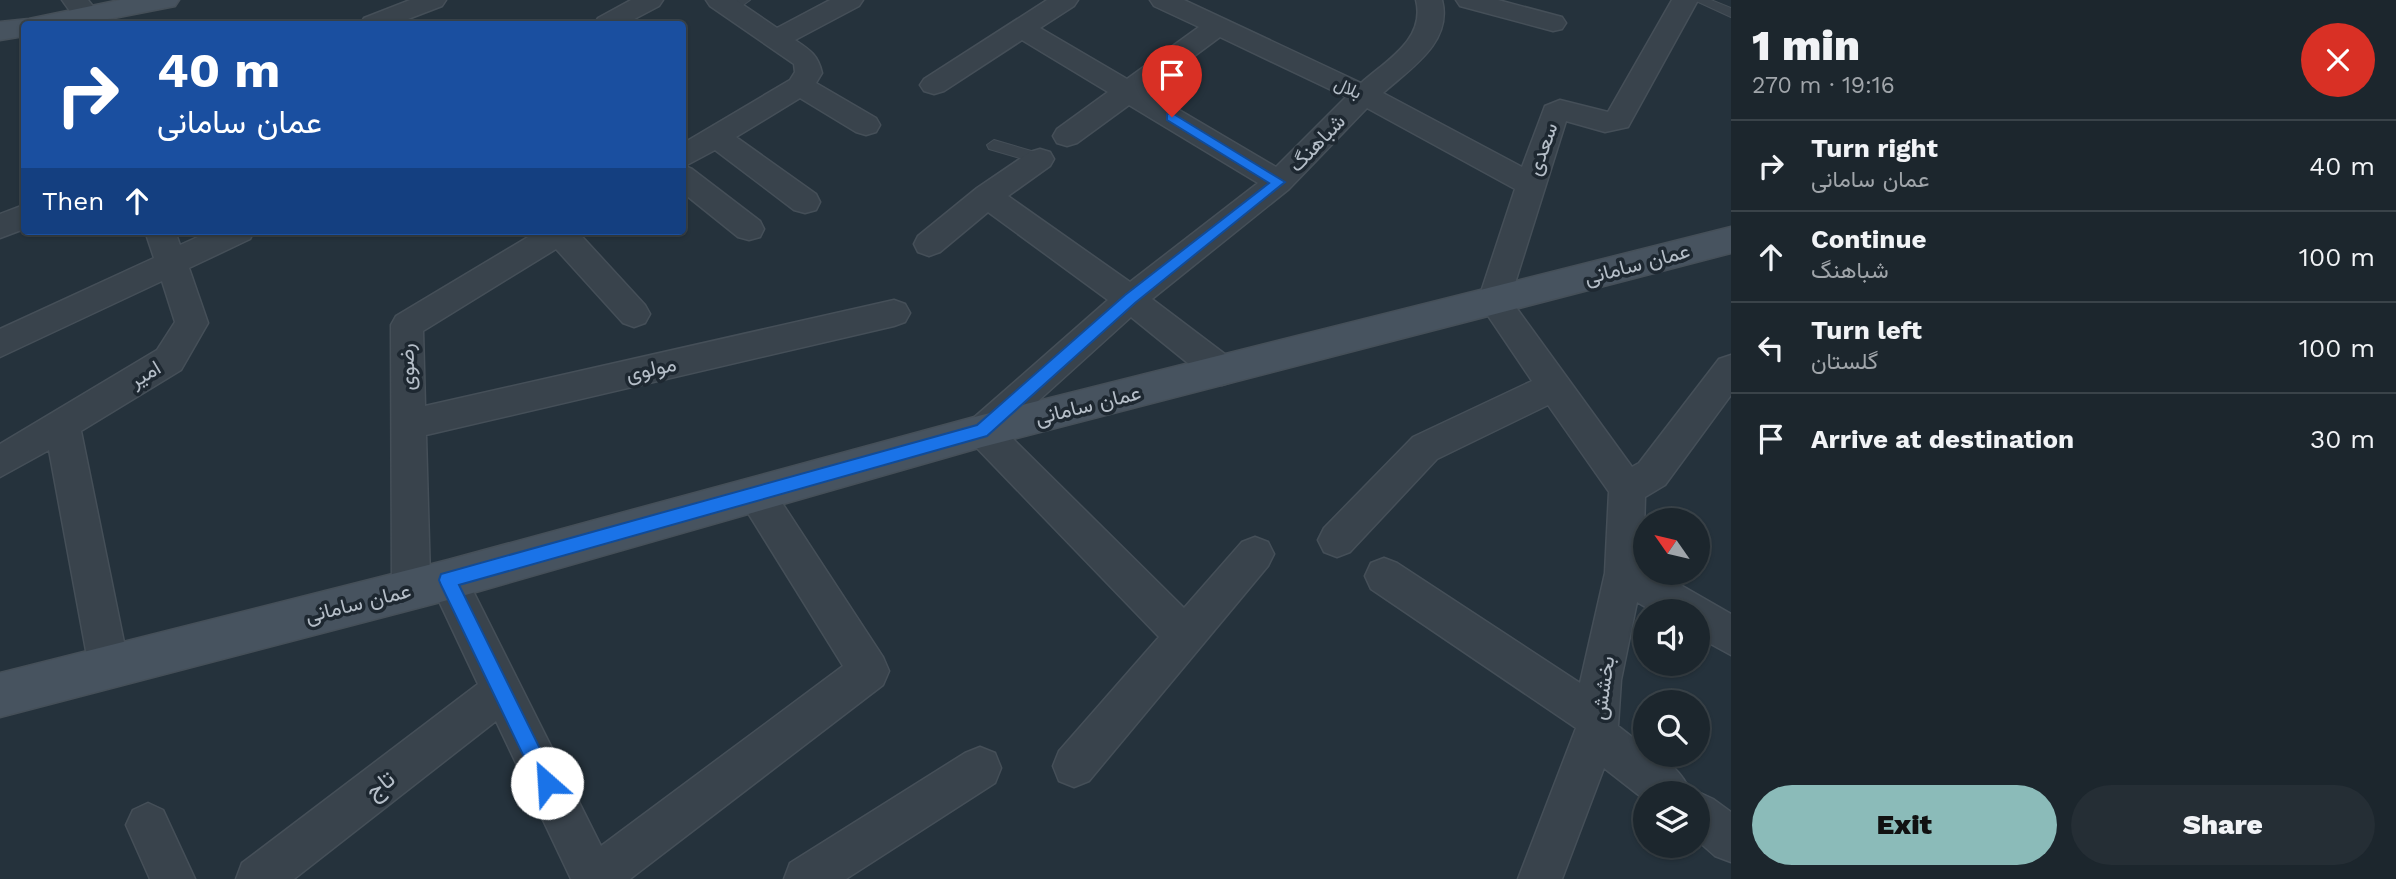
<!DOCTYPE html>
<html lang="en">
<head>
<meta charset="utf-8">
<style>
  :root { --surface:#1c262d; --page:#252e35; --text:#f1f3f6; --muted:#a0a5aa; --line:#3a4349; --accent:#8bbbb9 }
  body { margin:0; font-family:"Work Sans",Vazirmatn,sans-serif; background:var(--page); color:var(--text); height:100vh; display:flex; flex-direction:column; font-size:26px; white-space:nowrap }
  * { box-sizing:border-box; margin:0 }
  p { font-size:23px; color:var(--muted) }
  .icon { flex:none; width:38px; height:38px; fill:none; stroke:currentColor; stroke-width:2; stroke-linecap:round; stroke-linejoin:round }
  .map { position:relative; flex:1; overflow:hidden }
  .drawer { display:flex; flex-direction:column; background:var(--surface); width:665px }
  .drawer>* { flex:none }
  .banner { position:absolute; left:21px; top:21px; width:665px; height:214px; border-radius:7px; box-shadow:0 2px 5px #0004,0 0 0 2px var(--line); background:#1a4fa0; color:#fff; overflow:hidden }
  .needle { width:46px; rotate:304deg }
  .tools { position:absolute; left:1633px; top:508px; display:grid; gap:14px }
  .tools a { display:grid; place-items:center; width:77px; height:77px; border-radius:50%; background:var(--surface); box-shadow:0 2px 5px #0004,0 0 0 2px var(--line); font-size:35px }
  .pin { position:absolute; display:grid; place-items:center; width:60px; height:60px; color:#fff; margin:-72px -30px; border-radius:50% 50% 50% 0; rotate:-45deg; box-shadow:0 0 7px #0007 }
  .pin .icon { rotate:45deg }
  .me { position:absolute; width:77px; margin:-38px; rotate:334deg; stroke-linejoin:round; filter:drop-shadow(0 0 5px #0008) }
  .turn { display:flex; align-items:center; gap:24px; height:147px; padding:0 21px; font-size:32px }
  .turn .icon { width:91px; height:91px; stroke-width:2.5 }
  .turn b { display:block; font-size:49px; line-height:60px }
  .then { display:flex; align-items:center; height:66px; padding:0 21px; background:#0003; gap:14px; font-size:26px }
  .round { display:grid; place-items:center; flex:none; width:74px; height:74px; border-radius:37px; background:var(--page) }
  .overview { display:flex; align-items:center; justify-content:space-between; height:119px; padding:0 21px }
  h1 { font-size:42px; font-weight:800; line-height:52px }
  .button { display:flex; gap:14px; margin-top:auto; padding:14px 21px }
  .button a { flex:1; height:80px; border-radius:42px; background:var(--accent); color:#111; font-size:28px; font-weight:800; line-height:80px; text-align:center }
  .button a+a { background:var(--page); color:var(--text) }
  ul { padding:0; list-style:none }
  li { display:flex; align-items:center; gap:21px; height:91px; padding:0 21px; border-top:2px solid var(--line) }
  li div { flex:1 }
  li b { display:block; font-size:26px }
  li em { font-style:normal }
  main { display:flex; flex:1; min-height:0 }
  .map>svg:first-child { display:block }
</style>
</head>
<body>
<main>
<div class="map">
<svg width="1731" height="879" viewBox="0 0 1731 879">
  <rect width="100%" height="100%" fill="#25323c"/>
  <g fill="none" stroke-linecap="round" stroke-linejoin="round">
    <defs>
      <path id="lane" d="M735 0H750L735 11H727V5Z
        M1694 0H1711L1731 8V17Z
        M994 140 1045 155 1047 159 1040 164 989 149 987 145Z"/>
      <path id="street" d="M62 0H88L100 15 96 21C78 25 72 14 62 0Z
        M410 0H446L442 6 395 24H360L364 18Z
        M631 0H663L659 6 625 24H594L598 18Z
        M706 0H736L777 28 830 0H863L859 6 795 40C810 50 818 55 822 73L816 83 876 118 880 125 876 132 866 135 856 132 800 98 736 137 816 194 820 202 816 210 805 213 794 210 715 150 685 166 692 169 760 221 764 229 760 237 749 240 738 237 682 192V144L790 80 795 72 794 64 710 6Z
        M1047 0H1078L1074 6 1040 28 1127 79 1199 27 1154 6 1150 0H1184L1361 83C1387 60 1426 39 1416 0H1442C1453 42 1411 68 1383 93L1522 167 1545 106 1560 100 1608 112 1672 0H1698L1628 127 1605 132 1566 121 1510 299 1632 467 1639 463 1719 359 1731 355V395L1665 485 1645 497 1643 564 1645 572H1658L1731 614V655L1698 637V611H1652L1637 602 1621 680 1618 726 1645 747V754C1665 754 1684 775 1691 793H1645V800L1604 768 1562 879H1518L1576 728 1371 589 1365 576 1371 563 1384 558 1397 563 1580 683 1605 573 1609 492 1548 405 1437 459 1350 552 1337 557 1324 552 1318 540 1324 528 1413 437 1532 381 1478 301 1515 189 1367 108 1289 189 1152 299 1234 361 1239 371 1234 381 1222 385 1210 381 1131 317 1005 431 1184 608 1242 542 1255 537 1268 542 1274 554 1268 566 1089 781 1074 787 1059 781 1053 766 1059 751 1159 637 970 441 965 431 970 421 1108 300 988 212 940 252 929 256 918 252 914 244 918 236 977 188 1030 152 1040 149 1050 152 1054 159 1050 166 1008 196 1130 282 1258 183 1129 105 1077 143 1067 146 1057 143 1053 136 1057 129 1108 92 1022 40 944 91 934 94 924 91 920 85 924 79ZM1220 37 1346 97 1276 167 1147 91Z
        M1456 0H1498L1562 17 1566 23 1562 29 1553 31 1460 6Z
        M24 205V229L0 238V214Z
        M145 231H175L180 245 211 231H254L250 239 189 268 208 323 181 370 81 431 129 667 123 681 109 687 95 681 89 667 49 450 0 477V444L157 350 175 322 162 281 0 357V329L154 258Z
        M538 231H577L645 305 650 314 645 323 634 327 623 323 556 249 423 331 425 406 894 300 905 304 910 313 905 322 894 326 426 435 430 578 435 567 448 562 461 567 601 846 843 666 743 505 738 494 743 483 756 478 769 483 883 657 889 671 883 685 630 879H571L496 721 294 879H236L242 863 478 684 430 582 425 602 411 607 397 602 392 589 391 325 396 316Z
        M980 747 995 753 1001 768 995 783 846 879H784L790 863 965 753Z
        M1698 792 1713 799 1731 812V862L1715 856 1698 841Z
        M148 803 163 810 195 879H150L126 825 133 810Z"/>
      <path id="secondary" d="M120 0H179L175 6 83 24H24V36L0 40V22L29 19Z
        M1731 227V253L982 447 448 600 0 717V673L448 560 982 415Z"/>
    </defs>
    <use href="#lane" stroke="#454f58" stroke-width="2"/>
    <use href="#street" stroke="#454f58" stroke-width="3"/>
    <use href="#secondary" stroke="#454f58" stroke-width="3"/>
    <use href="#lane" fill="#39434c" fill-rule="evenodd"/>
    <use href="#street" fill="#39434c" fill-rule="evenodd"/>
    <use href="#secondary" fill="#47535f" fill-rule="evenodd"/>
  </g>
  <path fill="#1a73e8" stroke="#114b97" stroke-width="2" d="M1172 113 1285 182 1135 303 987 436 459 585 557 783 554 790 547 793 540 790 441 585 439 580 441 574 977 425 1125 295 1269 183 1167 120V114Z"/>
  <g text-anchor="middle" stroke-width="7" stroke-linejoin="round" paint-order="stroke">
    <g font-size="18" fill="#b5bec8" stroke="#1e2831">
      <text transform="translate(1348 88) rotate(25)" y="6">بلال</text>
    </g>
    <g font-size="21" fill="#b5bec8" stroke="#1e2831">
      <text transform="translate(1317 143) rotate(-46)" y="7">شباهنگ</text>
      <text transform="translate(1542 149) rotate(-70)" y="7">سعدی</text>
      <text transform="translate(1637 264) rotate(-15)" y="7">عمان سامانی</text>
      <text transform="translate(407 367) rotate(-91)" y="7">رضوی</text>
      <text transform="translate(651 369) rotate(-13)" y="7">مولوی</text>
      <text transform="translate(145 374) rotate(-31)" y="7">امیر</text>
      <text transform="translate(1088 405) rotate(-14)" y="7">عمان سامانی</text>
      <text transform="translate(358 603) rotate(-14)" y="7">عمان سامانی</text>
      <text transform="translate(1603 688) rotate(-82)" y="7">بخشش</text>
    </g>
    <g font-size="24" fill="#b5bec8" stroke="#1e2831">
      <text transform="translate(380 785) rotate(-38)" y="8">تاج</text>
    </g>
  </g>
</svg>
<div class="tools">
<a><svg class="needle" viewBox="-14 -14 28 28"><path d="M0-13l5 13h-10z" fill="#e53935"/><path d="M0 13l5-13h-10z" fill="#a0a5aa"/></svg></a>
<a><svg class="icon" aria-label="sound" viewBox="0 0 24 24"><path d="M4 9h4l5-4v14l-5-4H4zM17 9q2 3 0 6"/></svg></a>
<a><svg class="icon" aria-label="search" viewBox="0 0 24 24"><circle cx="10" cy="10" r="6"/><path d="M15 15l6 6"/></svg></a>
<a><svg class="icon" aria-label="layers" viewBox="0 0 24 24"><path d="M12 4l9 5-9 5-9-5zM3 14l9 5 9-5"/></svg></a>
</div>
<div class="pin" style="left:1172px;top:117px;background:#d93025"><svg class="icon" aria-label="arrive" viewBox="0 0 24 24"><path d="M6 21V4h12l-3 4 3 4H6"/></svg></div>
<svg class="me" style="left:547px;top:783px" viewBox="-20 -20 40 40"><circle r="19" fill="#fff"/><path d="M0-13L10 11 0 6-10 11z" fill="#1a73e8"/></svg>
<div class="banner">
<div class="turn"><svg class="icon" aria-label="right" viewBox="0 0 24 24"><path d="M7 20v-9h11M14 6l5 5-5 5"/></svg><div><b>40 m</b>عمان سامانی</div></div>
<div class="then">Then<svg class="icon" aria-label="ahead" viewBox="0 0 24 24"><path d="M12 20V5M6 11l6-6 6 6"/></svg></div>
</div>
</div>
<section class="drawer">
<div class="overview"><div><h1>1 min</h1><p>270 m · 19:16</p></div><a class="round" style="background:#d93025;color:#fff"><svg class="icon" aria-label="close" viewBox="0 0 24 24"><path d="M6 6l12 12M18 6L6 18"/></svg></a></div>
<ul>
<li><svg class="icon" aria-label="right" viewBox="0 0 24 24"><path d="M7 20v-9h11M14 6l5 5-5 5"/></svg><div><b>Turn right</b><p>عمان سامانی</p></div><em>40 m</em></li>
<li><svg class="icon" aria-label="ahead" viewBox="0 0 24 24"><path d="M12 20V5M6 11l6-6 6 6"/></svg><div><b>Continue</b><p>شباهنگ</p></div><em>100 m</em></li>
<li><svg class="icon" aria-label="left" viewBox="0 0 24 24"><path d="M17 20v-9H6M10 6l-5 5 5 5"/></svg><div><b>Turn left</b><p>گلستان</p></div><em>100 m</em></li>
<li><svg class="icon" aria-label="arrive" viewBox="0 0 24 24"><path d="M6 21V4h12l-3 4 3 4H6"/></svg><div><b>Arrive at destination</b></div><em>30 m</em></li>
</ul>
<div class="button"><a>Exit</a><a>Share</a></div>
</section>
</main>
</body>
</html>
